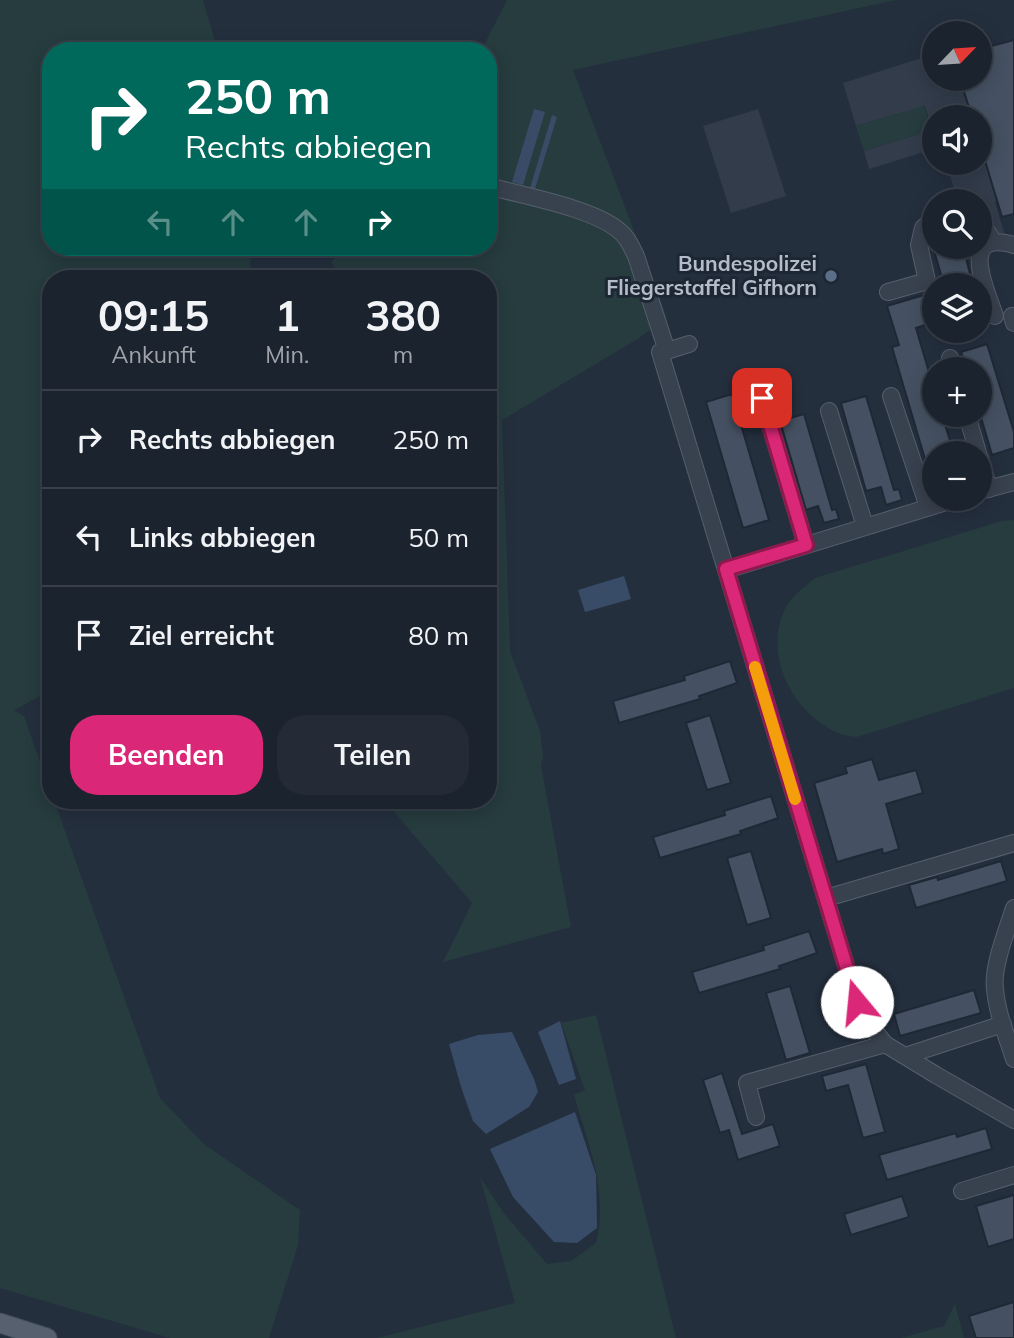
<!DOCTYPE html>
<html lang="de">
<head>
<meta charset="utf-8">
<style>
  :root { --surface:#1b232e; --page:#242b36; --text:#f1f3f6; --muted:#a0a4aa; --line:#39404a; --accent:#db2777 }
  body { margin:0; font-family:Mulish,sans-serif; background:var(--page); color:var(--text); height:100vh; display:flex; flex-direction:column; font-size:26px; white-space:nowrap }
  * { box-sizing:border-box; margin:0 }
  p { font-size:23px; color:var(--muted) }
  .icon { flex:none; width:38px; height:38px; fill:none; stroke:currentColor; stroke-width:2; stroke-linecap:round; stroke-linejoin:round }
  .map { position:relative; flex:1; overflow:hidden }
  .panel { position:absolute; left:42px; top:270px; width:455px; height:539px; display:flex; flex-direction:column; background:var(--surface); border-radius:28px; box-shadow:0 4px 18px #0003,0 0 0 2px var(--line) }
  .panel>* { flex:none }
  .top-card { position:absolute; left:42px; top:42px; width:455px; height:214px; border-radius:28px; box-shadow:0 4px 18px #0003,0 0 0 2px var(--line); background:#00695c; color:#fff; overflow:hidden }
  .needle { width:46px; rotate:65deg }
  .fabs { position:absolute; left:922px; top:21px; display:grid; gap:14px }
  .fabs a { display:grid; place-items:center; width:70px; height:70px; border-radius:50%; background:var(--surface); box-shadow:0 4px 18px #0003,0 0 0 2px var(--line); font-size:35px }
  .pin { position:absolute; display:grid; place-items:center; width:60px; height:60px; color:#fff; margin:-30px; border-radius:14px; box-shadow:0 4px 10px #0006 }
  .me { position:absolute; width:77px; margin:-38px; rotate:343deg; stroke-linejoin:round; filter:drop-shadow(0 0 5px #0008) }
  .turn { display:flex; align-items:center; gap:24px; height:147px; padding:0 28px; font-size:32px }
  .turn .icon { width:91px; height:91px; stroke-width:2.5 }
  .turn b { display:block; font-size:49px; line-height:60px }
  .lanes { display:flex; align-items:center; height:66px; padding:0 28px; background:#0003; justify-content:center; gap:35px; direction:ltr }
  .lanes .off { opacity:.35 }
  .eta { display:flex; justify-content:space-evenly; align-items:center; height:119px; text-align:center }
  .eta b { font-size:42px; font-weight:700; line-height:49px }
  .action { display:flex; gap:14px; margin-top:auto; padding:14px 28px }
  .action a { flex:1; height:80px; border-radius:28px; background:var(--accent); color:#fff; font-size:28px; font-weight:700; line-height:80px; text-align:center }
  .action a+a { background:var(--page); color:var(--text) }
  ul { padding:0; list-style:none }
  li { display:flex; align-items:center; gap:21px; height:98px; padding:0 28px; border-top:2px solid var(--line) }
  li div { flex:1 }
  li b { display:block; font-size:26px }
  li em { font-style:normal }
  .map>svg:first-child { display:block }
</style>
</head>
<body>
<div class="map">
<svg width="1014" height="1338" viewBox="0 0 1014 1338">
  <rect width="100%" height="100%" fill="#242f3e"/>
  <path fill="#323c4b" d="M934 54V79H960L972 117H934V149L869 169 864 151 932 130 925 106 856 126 843 83Z
    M758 109 786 196 731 213 703 126Z
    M980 144 997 200 995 202 1005 236 980 244V201H958L946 163H980Z"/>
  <path fill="#263c3f" d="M0 0H203L218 51H51V247H250L251 278H51V690L14 710 24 716 51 792V800H54L160 1098 205 1145 300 1210 298 1245 269 1338H170L0 1288Z
    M507 0H896L573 70 667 318 639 338 502 420 510 651 540 731 543 756 541 766 571 927 443 962 472 903 384 800H488V278H341L331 262 345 247H488V51H481Z
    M924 106 932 130 864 151 856 126Z
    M1014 520V688L857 737C852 736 846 736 841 734 833 732 825 726 818 721 785 696 766 648 785 609 791 596 805 587 815 578L1002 521Z
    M596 1015 676 1338H377L515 1303 480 1177 503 1212 547 1264 571 1261 596 1243C609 1193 588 1143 574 1095L585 1090 561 1023Z
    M955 1304 964 1338H901L944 1326Z"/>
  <path fill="#394c67" d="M534 109 545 112 523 185 512 182Z
    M552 115 557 117 535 189 530 188Z
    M624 576 631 599 585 612 578 590Z
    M560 1021 576 1079 559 1085 538 1032Z
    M512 1032 534 1079 538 1092 529 1107 486 1134 473 1121 461 1087 449 1044 478 1035Z
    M575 1112 596 1175 597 1228 577 1243 554 1242 513 1197 490 1149Z"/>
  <path fill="#455162" stroke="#1f2835" stroke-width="2" d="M1014 40V214L1002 217 980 144V117H972L960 79H980V49Z
    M933 247H963L973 285H944Z
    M934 292V322L916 328 934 389V415H942L954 453H934V483H932L892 347 899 345 887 306Z
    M987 344 1014 432V448L992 455 980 414V369H967L961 352Z
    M732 394 769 520 743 528 706 402Z
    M866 396 894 490 899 489 902 500 886 505 881 487 866 491 841 403Z
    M804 414 832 510 836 509 839 519 824 523 818 506 806 510 780 421Z
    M730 661 737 683 699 696 700 699 619 723 613 701 685 680 684 676Z
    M710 715 731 783 707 790 686 723Z
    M872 759 879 780 916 770 923 793 886 804 899 849 883 854 882 849 837 862 814 783 847 773 845 767Z
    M771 796 778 818 740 831 741 834 660 858 653 837 725 815 724 811Z
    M751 851 771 918 747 925 727 858Z
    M1001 861 1007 881 916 908 909 885 937 877 938 880Z
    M809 931 817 953 779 966 780 969 699 993 692 972 764 950 763 946Z
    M790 986 810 1053 786 1060 766 993Z
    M974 990 981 1013 900 1036 894 1014Z
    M866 1064 885 1132 863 1138 848 1085 826 1091 822 1076Z
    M722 1073 742 1134 773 1124 780 1146 738 1160 729 1130 720 1133 703 1080Z
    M986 1128 992 1149 887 1180 879 1155 956 1133 957 1137Z
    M1014 1195V1239L988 1247 976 1206Z
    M902 1196 909 1217 851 1235 844 1214Z
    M1014 1302V1338H976L969 1316Z"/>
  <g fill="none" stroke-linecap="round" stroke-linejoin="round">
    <defs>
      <path id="minor" d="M496 188C529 197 592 209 617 229 627 236 631 246 636 256L667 351 660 352 857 1002 868 1023 885 1044 936 1075 1014 1120
        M980 221 994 242
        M888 292 927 281 919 245 923 228 934 218
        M995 316C986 289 957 229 1014 245
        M1012 316 1014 323
        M667 351 689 344
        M950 358 954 369
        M891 396 928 507
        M762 398 806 545
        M829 411 865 526
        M967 415 978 453
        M980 458 989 489
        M980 491 1014 482
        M726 570 956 499
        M833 896 1014 843
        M1014 908C1007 930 992 967 995 989 997 1013 1007 1037 1014 1059
        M905 1056 1003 1024
        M756 1117 747 1083 885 1044
        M962 1191 1014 1175"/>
      <path id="major" d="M0 1323 47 1338"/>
    </defs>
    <use href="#minor" stroke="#565f6c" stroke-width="18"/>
    <use href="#major" stroke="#414a57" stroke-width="21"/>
    <use href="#minor" stroke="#38414e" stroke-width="16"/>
    <use href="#major" stroke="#56606e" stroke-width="19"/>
  </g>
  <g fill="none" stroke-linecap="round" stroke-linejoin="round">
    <defs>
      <path id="route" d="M762 398 806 545 726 569 857 1002"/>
    </defs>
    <use href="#route" stroke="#8e194d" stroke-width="18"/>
    <use href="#route" stroke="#db2777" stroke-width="12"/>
    <path stroke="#f59e0b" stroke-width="12" d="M755 667 795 799"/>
  </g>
  <circle fill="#5c6f8a" stroke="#1d2633" stroke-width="2.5" cx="831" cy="276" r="7"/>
  <g text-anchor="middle" stroke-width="6" stroke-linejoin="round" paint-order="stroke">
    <g font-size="21" font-weight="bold" fill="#b4bcc9" stroke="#1d2633" text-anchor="end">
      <text x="817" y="271">Bundespolizei<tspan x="817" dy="24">Fliegerstaffel Gifhorn</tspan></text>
    </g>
  </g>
</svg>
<div class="fabs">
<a><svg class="needle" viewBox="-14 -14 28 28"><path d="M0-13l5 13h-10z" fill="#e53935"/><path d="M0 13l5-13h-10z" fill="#a0a4aa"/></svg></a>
<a><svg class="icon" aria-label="sound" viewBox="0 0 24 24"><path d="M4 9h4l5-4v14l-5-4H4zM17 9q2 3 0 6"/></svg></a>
<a><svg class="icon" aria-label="search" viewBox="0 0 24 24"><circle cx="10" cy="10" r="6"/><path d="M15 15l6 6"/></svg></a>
<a><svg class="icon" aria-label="layers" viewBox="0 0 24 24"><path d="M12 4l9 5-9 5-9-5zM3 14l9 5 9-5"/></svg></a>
<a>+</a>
<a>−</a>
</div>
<div class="pin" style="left:762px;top:398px;background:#d93025"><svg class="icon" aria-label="arrive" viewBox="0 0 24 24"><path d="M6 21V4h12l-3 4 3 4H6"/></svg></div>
<svg class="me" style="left:857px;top:1002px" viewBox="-20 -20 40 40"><circle r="19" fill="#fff"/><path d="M0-13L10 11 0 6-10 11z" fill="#db2777"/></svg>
<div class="top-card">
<div class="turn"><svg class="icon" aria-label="right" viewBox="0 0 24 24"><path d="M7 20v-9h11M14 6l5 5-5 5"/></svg><div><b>250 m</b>Rechts abbiegen</div></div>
<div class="lanes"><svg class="icon off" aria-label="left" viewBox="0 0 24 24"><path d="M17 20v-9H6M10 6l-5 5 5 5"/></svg><svg class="icon off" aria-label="ahead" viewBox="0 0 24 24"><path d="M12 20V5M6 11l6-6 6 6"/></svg><svg class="icon off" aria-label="ahead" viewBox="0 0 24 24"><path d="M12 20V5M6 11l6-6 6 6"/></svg><svg class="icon" aria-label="right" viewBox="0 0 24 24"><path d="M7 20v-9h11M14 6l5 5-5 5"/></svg></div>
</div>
<section class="panel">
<div class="eta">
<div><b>09:15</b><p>Ankunft</p></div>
<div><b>1</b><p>Min.</p></div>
<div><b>380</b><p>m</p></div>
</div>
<ul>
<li><svg class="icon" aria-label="right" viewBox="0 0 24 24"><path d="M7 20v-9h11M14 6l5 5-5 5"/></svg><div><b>Rechts abbiegen</b></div><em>250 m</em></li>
<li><svg class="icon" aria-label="left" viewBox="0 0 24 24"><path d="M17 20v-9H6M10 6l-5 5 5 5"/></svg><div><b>Links abbiegen</b></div><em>50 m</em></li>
<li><svg class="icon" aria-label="arrive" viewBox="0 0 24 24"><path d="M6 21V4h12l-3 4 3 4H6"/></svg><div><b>Ziel erreicht</b></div><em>80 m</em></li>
</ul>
<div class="action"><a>Beenden</a><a>Teilen</a></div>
</section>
</div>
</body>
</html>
